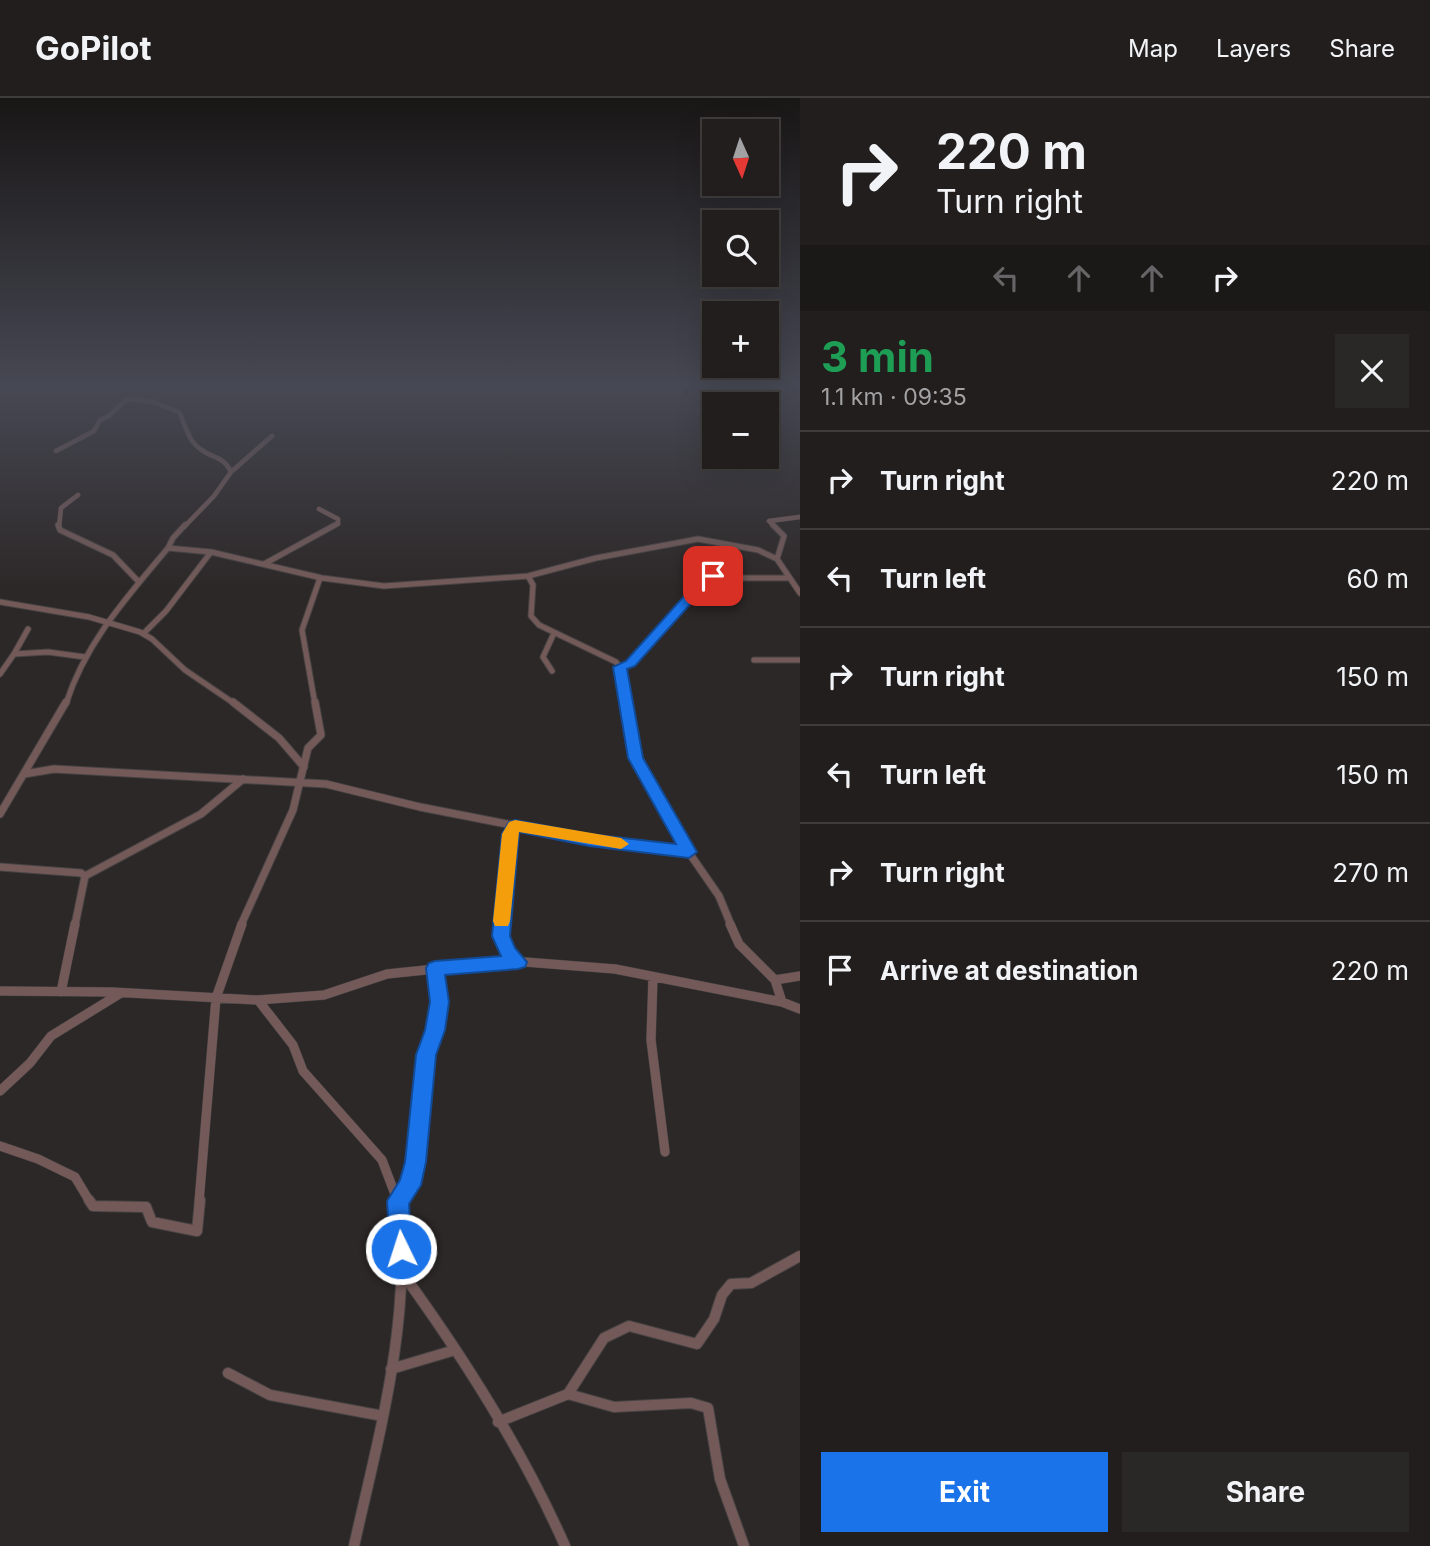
<!DOCTYPE html>
<html lang="en">
<head>
<meta charset="utf-8">
<style>
  :root { --surface:#221e1e; --page:#2a2727; --text:#f1f3f6; --muted:#a2a2a4; --line:#3f3c3c; --accent:#1a73e8 }
  body { margin:0; font-family:Inter,sans-serif; background:var(--page); color:var(--text); height:100vh; display:flex; flex-direction:column; font-size:26px; white-space:nowrap }
  * { box-sizing:border-box; margin:0 }
  p { font-size:23px; color:var(--muted) }
  .icon { flex:none; width:38px; height:38px; fill:none; stroke:currentColor; stroke-width:2; stroke-linecap:round; stroke-linejoin:round }
  .map { position:relative; flex:1; overflow:hidden }
  .side { display:flex; flex-direction:column; background:var(--surface); width:630px }
  .side>* { flex:none }
  .hud { background:#221e1e; color:var(--text); overflow:hidden }
  .needle { width:46px; rotate:177deg }
  .controls { position:absolute; left:702px; top:21px; display:grid; gap:14px }
  .controls a { display:grid; place-items:center; width:77px; height:77px; border-radius:0px; background:var(--surface); box-shadow:0 7px 28px #0002,0 0 0 2px var(--line); font-size:35px }
  .pin { position:absolute; display:grid; place-items:center; width:60px; height:60px; color:#fff; margin:-30px; border-radius:14px; box-shadow:0 4px 10px #0006 }
  .me { position:absolute; width:77px; margin:-38px; rotate:356deg; stroke-linejoin:round; filter:drop-shadow(0 0 5px #0008) }
  .turn { display:flex; align-items:center; gap:24px; height:147px; padding:0 21px; font-size:32px }
  .turn .icon { width:91px; height:91px; stroke-width:2.5 }
  .turn b { display:block; font-size:49px; line-height:60px }
  .lanes { display:flex; align-items:center; height:66px; padding:0 21px; background:#0003; justify-content:center; gap:35px; direction:ltr }
  .lanes .off { opacity:.35 }
  .round { display:grid; place-items:center; flex:none; width:74px; height:74px; border-radius:0px; background:var(--page) }
  .head { display:flex; align-items:center; justify-content:space-between; height:119px; padding:0 21px }
  h1 { font-size:42px; font-weight:700; line-height:52px; color:#1e9e55 }
  .button { display:flex; gap:14px; margin-top:auto; padding:14px 21px }
  .button a { flex:1; height:80px; border-radius:0px; background:var(--accent); color:#fff; font-size:28px; font-weight:700; line-height:80px; text-align:center }
  .button a+a { background:var(--page); color:var(--text) }
  ul { padding:0; list-style:none }
  li { display:flex; align-items:center; gap:21px; height:98px; padding:0 21px; border-top:2px solid var(--line) }
  li div { flex:1 }
  li b { display:block; font-size:26px }
  li em { font-style:normal }
  header { display:flex; align-items:center; gap:42px; box-sizing:border-box; height:98px; padding:0 35px; background:var(--surface); border-bottom:2px solid var(--line) }
  header strong { font-size:33px }
  nav { display:flex; gap:38px; margin-inline-start:auto; font-size:24px }
  main { display:flex; flex:1; min-height:0 }
  .map>svg:first-child { display:block }
</style>
</head>
<body>
<header>
<strong>GoPilot</strong>
<nav><a>Map</a><a>Layers</a><a>Share</a></nav>
</header>
<main>
<div class="map">
<svg width="800" height="1448" viewBox="0 0 800 1448">
  <rect width="100%" height="100%" fill="#2d2828"/>
  <g fill="none" stroke-linecap="round" stroke-linejoin="round">
    <defs>
      <path id="street-far4" d="M56 353 94 333 100 322 109 318 127 301 153 304 179 314C185 326 188 342 199 350 212 361 223 357 231 374
        M319 411 338 421V426L331 429
        M59 429 61 410 78 397
        M184 429 214 398 231 374 272 338
        M775 429 769 423 800 419"/>
      <path id="street-far3" d="M58 427 60 432 113 457 139 484
        M773 427 784 438 777 461
        M168 450 173 440 185 427
        M264 466 335 427
        M528 478 533 487 531 518 539 527 616 564 620 569 627 606
        M0 504 89 519 140 534 152 541 185 572 235 606
        M28 531 14 556 48 554 85 559
        M144 535 166 513 211 454
        M754 562H800
        M620 569 631 566 706 480H787
        M552 573 543 559 554 535
        M0 576 14 556
        M66 606C85 545 127 499 168 450L211 454 322 480 384 488 528 478 596 460 698 441 758 452 777 461 800 495
        M315 606 302 532 320 480"/>
      <path id="street-far2" d="M233 604 279 640 304 669
        M626 604 636 660 683 746 719 798 731 827
        M24 676 54 671 326 686 420 709 589 742 689 754
        M0 716 66 604
        M0 769 81 775 85 778
        M75 827 85 778 201 716 243 681
        M241 827 293 712 308 650 321 637 315 604
        M502 827 510 736 515 727"/>
      <path id="street-far1" d="M502 826C501 842 506 852 518 864
        M730 826 739 846 775 882 782 904
        M653 879 651 942 665 1054
        M775 882 800 878
        M0 893 112 894 258 902 324 897 387 876 512 863 615 871 782 904 800 911
        M61 894 75 826
        M258 902 293 947 303 973 382 1062 398 1104
        M0 993 30 965 51 938 121 895
        M0 1048 38 1061 75 1079 90 1104
        M398 1103C427 1064 419 1007 426 961 427 950 433 940 435 929 440 908 438 891 435 870
        M199 1104 216 900 242 826"/>
      <path id="street" d="M89 1102 93 1108 146 1109 152 1124 197 1133 200 1102
        M403 1176C464 1260 523 1353 565 1448
        M391 1271 455 1252
        M228 1275 270 1297 383 1318
        M568 1296 614 1309 691 1305 708 1310 720 1381 744 1448
        M498 1324 568 1296 604 1240 629 1228 697 1246 714 1221 722 1197 731 1186 751 1185 800 1158
        M354 1448C379 1336 413 1218 398 1102"/>
    </defs>
    <use href="#street-far4" stroke="#484343" stroke-width="5"/>
    <use href="#street-far3" stroke="#484343" stroke-width="7"/>
    <use href="#street-far2" stroke="#484343" stroke-width="9"/>
    <use href="#street-far1" stroke="#484343" stroke-width="10"/>
    <use href="#street" stroke="#484343" stroke-width="12"/>
    <use href="#street-far4" stroke="#735a59" stroke-width="4.5"/>
    <use href="#street-far3" stroke="#735a59" stroke-width="5"/>
    <use href="#street-far2" stroke="#735a59" stroke-width="7"/>
    <use href="#street-far1" stroke="#735a59" stroke-width="9"/>
    <use href="#street" stroke="#735a59" stroke-width="10"/>
  </g>
  <linearGradient id="sky" x2="0" y2="1"><stop stop-color="#191616"/><stop offset="0.59" stop-color="#464853"/><stop offset="1" stop-color="#464853" stop-opacity="0"/></linearGradient>
  <rect width="800" height="489" fill="url(#sky)"/>
  <path fill="#1a73e8" stroke="#114b97" stroke-width="2" d="M713 474 719 478 711 483 635 568 627 571 643 660 697 754 689 760 589 748 519 734 510 838 515 850 527 864 525 869 518 871 445 877 449 904 445 932 436 957 426 1064 421 1087 409 1106 412 1151 409 1159 401 1163 393 1159 390 1151 387 1103 400 1082 405 1064 416 957 425 932 430 904 426 870 429 865 435 863 501 858 492 838 502 736 509 724 515 722 589 736 676 746 628 660 613 569 626 563 702 478Z"/>
  <path fill="#f59e0b" d="M515 722 621 740 629 746 621 751 519 734 510 823 508 828H495L493 823 502 736 509 724Z"/>
</svg>
<div class="controls">
<a><svg class="needle" viewBox="-14 -14 28 28"><path d="M0-13l5 13h-10z" fill="#e53935"/><path d="M0 13l5-13h-10z" fill="#a2a2a4"/></svg></a>
<a><svg class="icon" aria-label="search" viewBox="0 0 24 24"><circle cx="10" cy="10" r="6"/><path d="M15 15l6 6"/></svg></a>
<a>+</a>
<a>−</a>
</div>
<div class="pin" style="left:713px;top:478px;background:#d93025"><svg class="icon" aria-label="arrive" viewBox="0 0 24 24"><path d="M6 21V4h12l-3 4 3 4H6"/></svg></div>
<svg class="me" style="left:401px;top:1151px" viewBox="-20 -20 40 40"><circle r="17" fill="#1a73e8" stroke="#fff" stroke-width="3"/><path d="M0-11L8 9 0 5-8 9z" fill="#fff"/></svg>
</div>
<section class="side">
<div class="hud">
<div class="turn"><svg class="icon" aria-label="right" viewBox="0 0 24 24"><path d="M7 20v-9h11M14 6l5 5-5 5"/></svg><div><b>220 m</b>Turn right</div></div>
<div class="lanes"><svg class="icon off" aria-label="left" viewBox="0 0 24 24"><path d="M17 20v-9H6M10 6l-5 5 5 5"/></svg><svg class="icon off" aria-label="ahead" viewBox="0 0 24 24"><path d="M12 20V5M6 11l6-6 6 6"/></svg><svg class="icon off" aria-label="ahead" viewBox="0 0 24 24"><path d="M12 20V5M6 11l6-6 6 6"/></svg><svg class="icon" aria-label="right" viewBox="0 0 24 24"><path d="M7 20v-9h11M14 6l5 5-5 5"/></svg></div>
</div>
<div class="head"><div><h1>3 min</h1><p>1.1 km · 09:35</p></div><a class="round"><svg class="icon" aria-label="close" viewBox="0 0 24 24"><path d="M6 6l12 12M18 6L6 18"/></svg></a></div>
<ul>
<li><svg class="icon" aria-label="right" viewBox="0 0 24 24"><path d="M7 20v-9h11M14 6l5 5-5 5"/></svg><div><b>Turn right</b></div><em>220 m</em></li>
<li><svg class="icon" aria-label="left" viewBox="0 0 24 24"><path d="M17 20v-9H6M10 6l-5 5 5 5"/></svg><div><b>Turn left</b></div><em>60 m</em></li>
<li><svg class="icon" aria-label="right" viewBox="0 0 24 24"><path d="M7 20v-9h11M14 6l5 5-5 5"/></svg><div><b>Turn right</b></div><em>150 m</em></li>
<li><svg class="icon" aria-label="left" viewBox="0 0 24 24"><path d="M17 20v-9H6M10 6l-5 5 5 5"/></svg><div><b>Turn left</b></div><em>150 m</em></li>
<li><svg class="icon" aria-label="right" viewBox="0 0 24 24"><path d="M7 20v-9h11M14 6l5 5-5 5"/></svg><div><b>Turn right</b></div><em>270 m</em></li>
<li><svg class="icon" aria-label="arrive" viewBox="0 0 24 24"><path d="M6 21V4h12l-3 4 3 4H6"/></svg><div><b>Arrive at destination</b></div><em>220 m</em></li>
</ul>
<div class="button"><a>Exit</a><a>Share</a></div>
</section>
</main>
</body>
</html>
